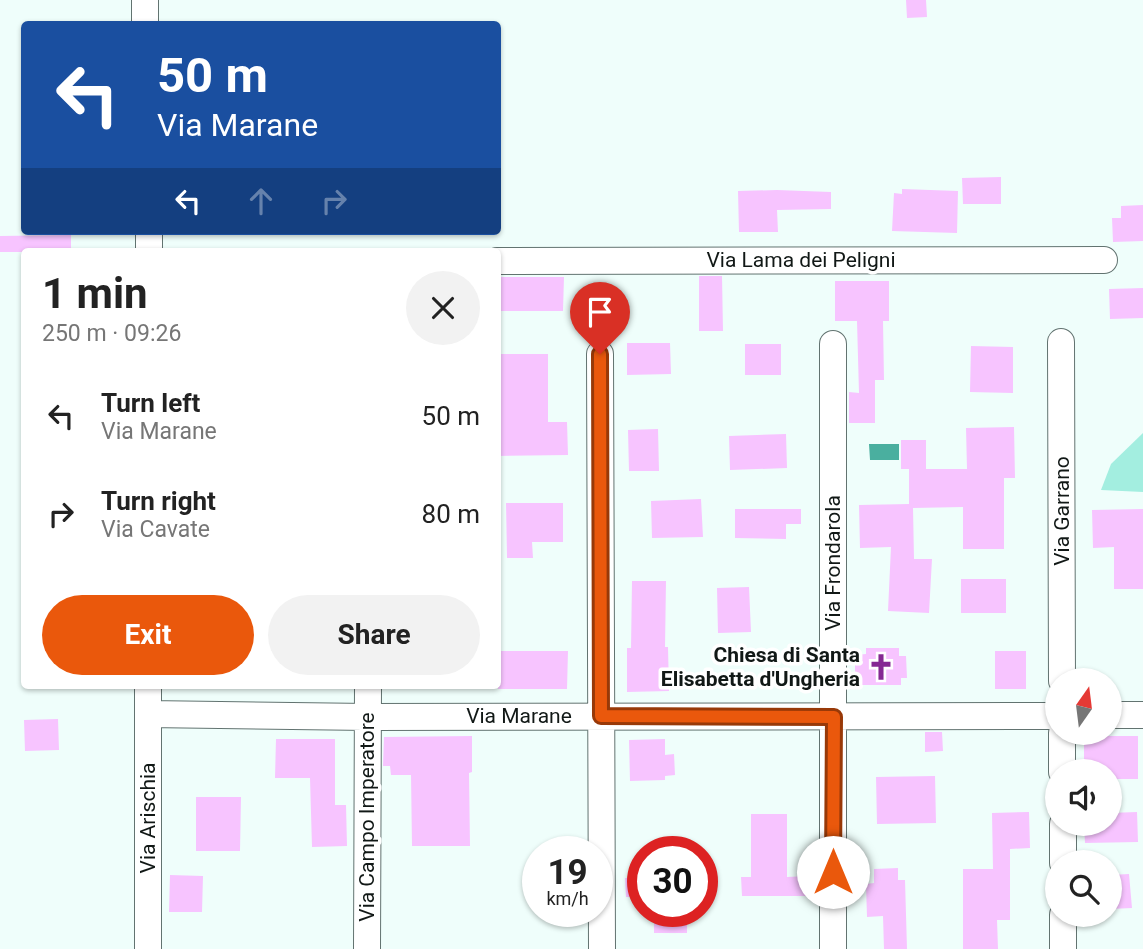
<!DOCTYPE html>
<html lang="en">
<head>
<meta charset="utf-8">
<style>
  :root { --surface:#fff; --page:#f2f2f2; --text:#222; --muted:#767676; --accent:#ea580c }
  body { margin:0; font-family:Roboto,sans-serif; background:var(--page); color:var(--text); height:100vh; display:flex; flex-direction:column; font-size:26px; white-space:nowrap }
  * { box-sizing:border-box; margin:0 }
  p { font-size:23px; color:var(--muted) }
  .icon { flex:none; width:38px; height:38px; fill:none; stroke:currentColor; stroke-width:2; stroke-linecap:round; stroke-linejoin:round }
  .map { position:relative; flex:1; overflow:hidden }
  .side { position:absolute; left:21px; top:248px; width:480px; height:441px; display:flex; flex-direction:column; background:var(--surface); border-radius:7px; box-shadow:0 2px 5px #0004 }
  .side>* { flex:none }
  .hud { position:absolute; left:21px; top:21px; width:480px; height:214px; border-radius:7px; box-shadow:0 2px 5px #0004; background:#1a4fa0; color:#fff; overflow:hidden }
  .needle { width:46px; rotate:14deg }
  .buttons { position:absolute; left:1045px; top:668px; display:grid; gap:14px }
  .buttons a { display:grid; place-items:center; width:77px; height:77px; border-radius:50%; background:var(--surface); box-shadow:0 2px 5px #0004; font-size:35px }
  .speed { position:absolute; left:522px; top:836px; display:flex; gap:14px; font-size:35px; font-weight:700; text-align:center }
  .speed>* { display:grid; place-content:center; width:91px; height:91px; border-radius:50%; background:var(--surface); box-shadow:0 2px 5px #0004; line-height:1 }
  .speed small { font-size:18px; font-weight:400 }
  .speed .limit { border:10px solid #d22; background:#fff; color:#111 }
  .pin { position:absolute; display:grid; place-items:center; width:60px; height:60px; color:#fff; margin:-72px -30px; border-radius:50% 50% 50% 0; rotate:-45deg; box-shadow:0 0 7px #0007 }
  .pin .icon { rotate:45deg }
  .me { position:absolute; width:77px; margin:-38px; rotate:0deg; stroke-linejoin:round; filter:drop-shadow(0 0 5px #0008) }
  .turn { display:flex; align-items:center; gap:24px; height:147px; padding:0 21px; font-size:32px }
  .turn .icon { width:91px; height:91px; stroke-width:2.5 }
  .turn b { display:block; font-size:49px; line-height:60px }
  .lanes { display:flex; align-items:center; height:66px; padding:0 21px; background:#0003; justify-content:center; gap:35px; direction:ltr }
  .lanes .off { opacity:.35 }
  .round { display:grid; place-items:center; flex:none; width:74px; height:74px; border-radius:37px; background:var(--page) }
  .head { display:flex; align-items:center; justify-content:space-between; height:119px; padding:0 21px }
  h1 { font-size:42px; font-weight:700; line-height:52px }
  .cta { display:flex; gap:14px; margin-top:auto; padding:14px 21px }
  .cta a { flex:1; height:80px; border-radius:42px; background:var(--accent); color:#fff; font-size:28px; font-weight:700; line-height:80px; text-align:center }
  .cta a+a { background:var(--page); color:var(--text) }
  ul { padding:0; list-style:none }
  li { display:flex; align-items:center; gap:21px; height:98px; padding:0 21px }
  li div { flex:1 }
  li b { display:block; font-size:26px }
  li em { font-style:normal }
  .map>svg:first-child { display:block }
</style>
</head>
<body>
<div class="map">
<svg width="1143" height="949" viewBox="0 0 1143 949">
  <rect width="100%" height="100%" fill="#effefb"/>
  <path fill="#a3eee0" d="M1143 433V492L1101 490 1111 464Z"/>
  <path fill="#4aaf9f" d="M869 444H899V460H870Z"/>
  <path fill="#f7c4ff" d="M906 0H926L927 17 907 18Z
    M1001 177V204H963L962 178Z
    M902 189 958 191 957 233 892 231 894 193 902 194Z
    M777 190 831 192V209L777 210 778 232H739L738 191Z
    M1143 205V241L1113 242 1112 218H1121V206Z
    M71 235V252H0V236Z
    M699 276H722L723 331H699Z
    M497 277H564L563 311H497Z
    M835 281H889V321H883L884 380H875V423H849V392L859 393 857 321H835Z
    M1143 288V318L1110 319 1109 289Z
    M627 343H670L671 374 627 375Z
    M745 344H781V375H745Z
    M971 346 1013 347V393L970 392Z
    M497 354H548V422H567L568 455 497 456Z
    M1014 427 1015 478H1004V549H963V507L913 508 914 559H932L929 613 888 611 891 547 860 548 859 505 909 504V469H901V440H926V469H967L966 428Z
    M658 429 659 471H629L628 430Z
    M786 434 787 468 730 470 729 436Z
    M701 499 703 537 652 538 651 501Z
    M506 503H563V542H532L533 558H507Z
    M735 509H801V524H786V539L735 538Z
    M1143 509V589H1114V547L1093 548 1092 510Z
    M961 579H1006V613H961Z
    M632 581H666L665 647H668L669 691 627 692V648H631Z
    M749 587 751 632 718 633 717 588Z
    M866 648H899V656H906L907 678H901V685H855V655L866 654Z
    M498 651H568L567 689H498Z
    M995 651H1026V689H995Z
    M58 719 59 750 25 751 24 720Z
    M925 732H942L943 751 925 752Z
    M472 736V772L469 773 470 846H412L411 775H391L390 766H383L384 737Z
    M1084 736H1138V779H1110V772H1084Z
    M276 739H335V805H346L347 846 312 847 310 778H275Z
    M665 739V755L674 754 675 775 665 776V780L630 781 629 740Z
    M935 776 936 823 877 824 876 777Z
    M196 797H241L240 851H196Z
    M1029 812 1030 848 1010 849V920H997L998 949H963V869H993L992 813Z
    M1137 812 1138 842 1085 843 1084 824H1110V813Z
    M751 814H787V877L808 876V896H742L741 877H751Z
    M898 868V880H905L907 949H884L883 916 867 917 866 884 874 883V869Z
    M1129 874 1132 908 1110 909V875Z
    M170 875 203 876 202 912H169Z
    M625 878H640V897H626Z
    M654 912H687V933H654Z"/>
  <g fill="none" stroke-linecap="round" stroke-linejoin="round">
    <defs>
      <path id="minor" d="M145 0V24
        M149 252V231
        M497 261 1104 260
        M1061 342 1062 681
        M833 344V949
        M600 354 602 949
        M148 714 368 717 1057 716
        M1110 715H1143
        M1062 733V772
        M1063 824V863
        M1063 915V949
        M148 949V686
        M367 949 368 686"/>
    </defs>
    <use href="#minor" stroke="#627370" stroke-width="28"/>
    <use href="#minor" stroke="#fff" stroke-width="26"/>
  </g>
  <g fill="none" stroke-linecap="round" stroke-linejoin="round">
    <defs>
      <path id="route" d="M600 354 601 716 834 717 833 872"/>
    </defs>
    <use href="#route" stroke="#983908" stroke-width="18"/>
    <use href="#route" stroke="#ea580c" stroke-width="12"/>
  </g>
  <defs>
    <symbol id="church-bare" viewBox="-9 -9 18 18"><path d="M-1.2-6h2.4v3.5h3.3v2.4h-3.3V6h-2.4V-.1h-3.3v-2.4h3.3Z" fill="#852893" stroke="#fff" stroke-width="2.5" paint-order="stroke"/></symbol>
  </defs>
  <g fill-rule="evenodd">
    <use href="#church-bare" x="862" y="648" width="38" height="38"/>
  </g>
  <g text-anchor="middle" stroke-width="7" stroke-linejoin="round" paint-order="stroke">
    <g font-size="21" fill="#111816" stroke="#fff">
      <text x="801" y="267">Via Lama dei Peligni</text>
      <text transform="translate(1062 511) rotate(-90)" y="7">Via Garrano</text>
      <text transform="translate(833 563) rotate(-90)" y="7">Via Frondarola</text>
      <text x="519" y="723">Via Marane</text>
      <text transform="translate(367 817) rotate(-90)" y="7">Via Campo Imperatore</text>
      <text transform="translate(148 818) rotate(-90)" y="7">Via Arischia</text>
    </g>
    <g font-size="21" font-weight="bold" fill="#111816" stroke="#fff" text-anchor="end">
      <text x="860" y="662">Chiesa di Santa<tspan x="860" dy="24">Elisabetta d'Ungheria</tspan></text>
    </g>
  </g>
</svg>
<div class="buttons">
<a><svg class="needle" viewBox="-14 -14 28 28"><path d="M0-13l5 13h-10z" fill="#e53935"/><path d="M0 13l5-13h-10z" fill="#767676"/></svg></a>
<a><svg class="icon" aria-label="sound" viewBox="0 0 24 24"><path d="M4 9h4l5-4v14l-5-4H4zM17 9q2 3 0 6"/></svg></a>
<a><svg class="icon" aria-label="search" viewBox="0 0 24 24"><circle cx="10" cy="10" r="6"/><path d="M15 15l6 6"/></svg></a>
</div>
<div class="speed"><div>19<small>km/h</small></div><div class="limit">30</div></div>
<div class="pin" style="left:600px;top:354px;background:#d93025"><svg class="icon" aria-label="arrive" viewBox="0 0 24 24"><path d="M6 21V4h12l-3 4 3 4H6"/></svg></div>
<svg class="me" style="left:833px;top:872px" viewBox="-20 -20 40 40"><circle r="19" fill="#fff"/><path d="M0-13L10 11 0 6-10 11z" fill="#ea580c"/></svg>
<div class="hud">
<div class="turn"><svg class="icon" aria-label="left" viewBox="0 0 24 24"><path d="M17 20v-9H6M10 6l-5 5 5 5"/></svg><div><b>50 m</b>Via Marane</div></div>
<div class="lanes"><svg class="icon" aria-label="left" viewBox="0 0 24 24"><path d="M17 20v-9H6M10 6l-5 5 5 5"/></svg><svg class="icon off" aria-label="ahead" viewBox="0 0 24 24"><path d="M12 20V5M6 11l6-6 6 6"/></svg><svg class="icon off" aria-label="right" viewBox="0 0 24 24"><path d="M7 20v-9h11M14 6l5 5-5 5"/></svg></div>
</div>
<section class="side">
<div class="head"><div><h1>1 min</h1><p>250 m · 09:26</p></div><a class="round"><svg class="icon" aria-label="close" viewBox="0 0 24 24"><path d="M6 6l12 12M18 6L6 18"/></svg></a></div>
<ul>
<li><svg class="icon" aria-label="left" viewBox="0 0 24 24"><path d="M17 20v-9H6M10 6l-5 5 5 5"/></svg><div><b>Turn left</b><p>Via Marane</p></div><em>50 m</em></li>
<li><svg class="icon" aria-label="right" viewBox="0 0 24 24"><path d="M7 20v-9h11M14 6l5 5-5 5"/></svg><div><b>Turn right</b><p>Via Cavate</p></div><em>80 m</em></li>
</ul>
<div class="cta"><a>Exit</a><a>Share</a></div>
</section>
</div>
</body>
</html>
